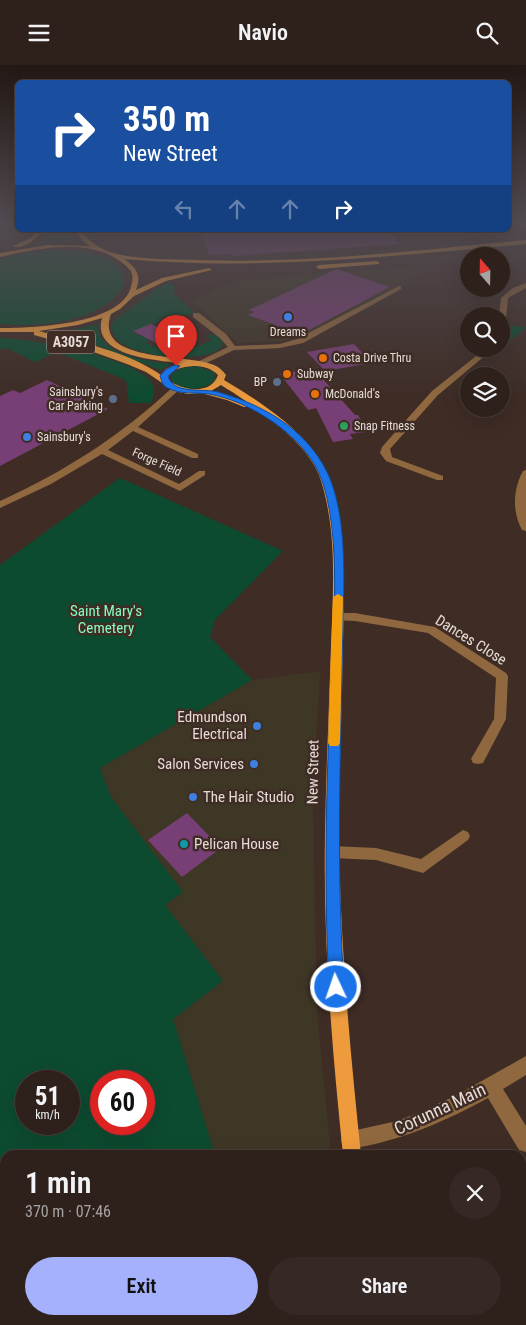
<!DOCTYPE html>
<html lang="en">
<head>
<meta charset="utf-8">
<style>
  :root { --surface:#2e211c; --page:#362925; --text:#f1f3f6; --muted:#a7a3a3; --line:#493e3b; --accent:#a5b1fc }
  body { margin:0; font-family:"Roboto Condensed",sans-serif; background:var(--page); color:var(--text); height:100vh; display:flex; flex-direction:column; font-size:19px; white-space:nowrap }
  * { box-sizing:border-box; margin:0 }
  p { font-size:16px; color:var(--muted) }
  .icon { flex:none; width:28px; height:28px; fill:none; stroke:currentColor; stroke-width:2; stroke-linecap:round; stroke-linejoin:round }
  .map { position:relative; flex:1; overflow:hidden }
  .panel { position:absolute; left:0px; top:1085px; width:526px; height:175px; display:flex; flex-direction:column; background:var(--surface); border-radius:15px 15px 0 0; box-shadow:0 5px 20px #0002,0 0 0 1px var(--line) }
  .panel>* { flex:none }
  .hud { position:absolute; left:15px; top:15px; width:496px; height:152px; border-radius:8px; box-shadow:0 5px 20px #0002,0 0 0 1px var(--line); background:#1a4fa0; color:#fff; overflow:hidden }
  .needle { width:32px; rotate:340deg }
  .fabs { position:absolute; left:460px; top:182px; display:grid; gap:10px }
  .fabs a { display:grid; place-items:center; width:50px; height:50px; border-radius:50%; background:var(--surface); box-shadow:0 5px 20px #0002,0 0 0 1px var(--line); font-size:25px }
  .speed { position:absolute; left:15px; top:1005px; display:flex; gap:10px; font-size:25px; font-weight:700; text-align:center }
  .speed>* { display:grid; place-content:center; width:65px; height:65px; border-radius:50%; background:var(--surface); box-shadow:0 5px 20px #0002,0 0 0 1px var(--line); line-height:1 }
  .speed small { font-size:12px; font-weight:400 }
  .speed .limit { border:8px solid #d22; background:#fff; color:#111 }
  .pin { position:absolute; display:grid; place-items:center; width:42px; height:42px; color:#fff; margin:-51px -21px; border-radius:50% 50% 50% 0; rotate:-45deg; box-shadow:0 0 5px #0007 }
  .pin .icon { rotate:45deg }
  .me { position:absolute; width:55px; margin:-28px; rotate:357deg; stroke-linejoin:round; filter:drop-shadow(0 0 4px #0008) }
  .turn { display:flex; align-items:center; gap:18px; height:105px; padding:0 25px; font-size:22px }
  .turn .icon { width:65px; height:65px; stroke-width:2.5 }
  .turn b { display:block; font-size:35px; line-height:42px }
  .lanes { display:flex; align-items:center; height:48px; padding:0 25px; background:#0003; justify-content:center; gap:25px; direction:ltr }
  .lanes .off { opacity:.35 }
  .round { display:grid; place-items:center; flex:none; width:52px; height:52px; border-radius:26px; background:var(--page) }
  .overview { display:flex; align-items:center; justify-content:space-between; height:85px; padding:0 25px }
  h1 { font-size:30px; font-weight:600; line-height:38px }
  .cta { display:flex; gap:10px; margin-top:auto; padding:10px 25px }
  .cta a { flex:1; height:58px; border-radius:30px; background:var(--accent); color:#111; font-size:20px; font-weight:600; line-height:58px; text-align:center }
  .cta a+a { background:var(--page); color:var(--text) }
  header { display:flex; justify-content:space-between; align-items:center; height:65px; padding:0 25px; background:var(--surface); font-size:22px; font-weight:600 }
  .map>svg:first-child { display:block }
</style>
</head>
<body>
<header><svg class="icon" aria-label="menu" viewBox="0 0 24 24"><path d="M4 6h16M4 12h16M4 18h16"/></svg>Navio<svg class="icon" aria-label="search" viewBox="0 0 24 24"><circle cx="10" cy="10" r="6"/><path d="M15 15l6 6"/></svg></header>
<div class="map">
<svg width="526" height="1260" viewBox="0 0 526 1260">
  <rect width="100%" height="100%" fill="#3e2c25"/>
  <path fill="#3f3726" d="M0 158H17L18 165H24L16 171 0 176Z
    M426 202 405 222H396L307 271 281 276 238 278 192 236 238 215 347 206Z
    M320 606 313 734 317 946 331 1090H215L173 954 223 916 165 840 183 827 111 732 100 703 252 615Z
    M155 1255H346L347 1260H150Z"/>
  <path fill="#0d4b30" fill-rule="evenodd" d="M52 165H68L74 177 37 178 48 171Z
    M54 185C74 185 120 187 124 213 125 223 116 233 108 238 77 259 36 262 0 259V194L23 188Z
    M169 217 175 222 174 229 195 248 180 252 176 249 160 253 162 255 133 267 150 275 146 278C174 292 184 287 212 275L206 271C211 269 220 269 222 276 230 302 98 297 113 256L154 226Z
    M97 259C98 286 133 293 155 297 161 298 167 298 170 300L160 305 83 275 58 268Z
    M504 260 526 262V263L501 283V268Z
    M0 273C29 273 141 293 153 320 156 326 153 332 151 338H129L126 315 57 287 35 297 7 283 0 284Z
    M196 301 214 307 215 315C205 326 181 327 171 315L172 309 181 303Z
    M120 413 283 486 215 555 210 572 252 615 100 703 111 732 183 827 165 840 223 916 173 954 215 1090H5V1255H155L150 1260H0V500ZM26 1016H69V1059H26ZM101 1016H144V1059H101Z"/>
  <path fill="#783f76" d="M200 165H389L400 179 234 191 233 189 209 190Z
    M336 204 390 222 294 273 289 268 271 261 273 259 248 250 254 247 249 245Z
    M151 259 184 275 165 283 133 266Z
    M354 279 372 298 325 306 307 287Z
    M313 303 355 350H358L368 367 350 369 353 374 333 377 316 343 308 345 280 309Z
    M47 315 108 344 0 401V331L13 325 20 328Z
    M187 748 221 783 182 812 148 775Z"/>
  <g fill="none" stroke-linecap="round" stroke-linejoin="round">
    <path fill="#90683f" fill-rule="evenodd" d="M510 158 526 159V163L511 159Z
      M526 218V223L508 233 505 264 501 266V251H499L501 233 513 223Z
      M399 221 401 222V224L303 278 280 283 234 285 200 301 193 299 228 282 220 273 193 252V248H199L226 269 235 281 280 279 297 274Z
      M485 284H493L438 330 390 384 392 392 443 411V415H437L386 396 380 388 382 382 432 326Z
      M173 322 180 324 138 362 198 389V393H192L133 366 108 385 179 419 199 406H205V410L180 426 102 389 51 419 0 443V436C64 407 122 370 173 322Z
      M526 405V466L522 465C512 447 513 424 523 406Z
      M338 548H355L435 562 506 608 508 611 506 654 483 698 478 699 473 698 471 694 494 654 496 613 428 568 355 556 334 555 332 552Z
      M463 765 468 767 470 771 468 775 423 808 376 795 332 793 327 792 325 787 327 782 332 781 376 783 421 794Z
      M526 991V1010L503 1024 526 1061V1087L519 1085 488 1033C444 1057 400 1076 350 1084L343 1082 341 1075 343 1068 397 1056 418 1048 457 1030Z"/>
    <path fill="#ee9b3d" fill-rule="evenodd" d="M38 165H45C38 172 23 186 13 181L30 173Z
      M74 165H80C90 177 102 186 117 189 143 195 174 194 201 195 309 199 418 185 526 175V179C392 191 258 206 124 194 136 202 142 210 136 225L162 213 209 203 212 205 166 216 134 231 120 244 111 249C93 299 189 288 214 300 219 302 223 306 226 310L224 315C261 337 309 368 327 408 348 453 344 528 343 577 342 642 339 707 339 772 340 878 350 984 361 1090H343C332 984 323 877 325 770 326 707 329 644 331 581 333 525 338 464 319 410 306 375 252 339 221 320L211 326 250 338V342H244L227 335 201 328 188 329 174 326 146 307 127 299 88 285 34 270V267H0V263C32 263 116 260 130 225 132 218 134 213 131 206 100 170 40 183 0 192V188L48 180 90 181 84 177ZM102 253C91 291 155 295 179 298L166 304 161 310C129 287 77 276 39 266L78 260ZM193 301C203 301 211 303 218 310 211 331 181 325 168 315 169 304 183 302 193 301Z
      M377 196 379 197V199L319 204 316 202 319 200Z
      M361 1255H383L384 1260H362Z"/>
  </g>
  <linearGradient id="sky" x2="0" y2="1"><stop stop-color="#221814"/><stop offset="0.47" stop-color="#524b51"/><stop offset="1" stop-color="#524b51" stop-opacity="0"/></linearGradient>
  <rect width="526" height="334" fill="url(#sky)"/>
  <path fill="#1a73e8" stroke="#114b97" d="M174 300 180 301 168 311C173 330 203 323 218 327 263 340 305 363 327 407 347 449 344 510 343 556 342 588 342 621 341 654 339 743 338 832 344 922L342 927 336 929 331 927 329 922C324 827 326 732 330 638 332 573 344 467 319 408 302 370 250 336 209 329 195 327 181 330 168 323 162 321 162 316 160 311L164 306Z"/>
  <path fill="#f59e0b" d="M338 529 343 532 340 678 338 681H330L328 678 333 532Z"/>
  <g fill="#3f7fe0" stroke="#3e2c25" stroke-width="2">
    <circle cx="288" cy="252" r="5"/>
    <circle cx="27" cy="372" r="5"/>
    <circle cx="257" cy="661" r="5"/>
    <circle cx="254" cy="699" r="5"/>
    <circle cx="193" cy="732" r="5"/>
  </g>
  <g fill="#e8710a" stroke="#3e2c25" stroke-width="2">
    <circle cx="323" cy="293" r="5"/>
    <circle cx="287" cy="309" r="5"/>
    <circle cx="315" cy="329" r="5"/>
  </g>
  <g fill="#5c6f8a" stroke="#3e2c25" stroke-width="2">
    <circle cx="277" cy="317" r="5"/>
    <circle cx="113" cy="334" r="5"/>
  </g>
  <circle fill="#2e9e5b" stroke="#3e2c25" stroke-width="2" cx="344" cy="361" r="5"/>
  <circle fill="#0f9aa8" stroke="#3e2c25" stroke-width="2" cx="184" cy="779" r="5"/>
  <g text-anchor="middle" stroke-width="5" stroke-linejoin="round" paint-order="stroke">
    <g font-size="12" fill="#e7dbd6" stroke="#3e2c25" text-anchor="start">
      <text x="288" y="271" text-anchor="middle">Dreams</text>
      <text x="333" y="297">Costa Drive Thru</text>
      <text x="297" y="313">Subway</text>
      <text x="267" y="321" text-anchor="end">BP</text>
      <text x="103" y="331" text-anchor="end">Sainsbury's<tspan x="103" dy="14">Car Parking</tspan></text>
      <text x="325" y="333">McDonald's</text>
      <text x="354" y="365">Snap Fitness</text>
      <text x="37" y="376">Sainsbury's</text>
    </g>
    <g font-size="12" fill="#e7dbd6" stroke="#3e2c25">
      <text transform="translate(157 397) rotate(24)" y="4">Forge Field</text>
    </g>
    <rect fill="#3e2c25" stroke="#b4a6a1" stroke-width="1" x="47" y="265.5" width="48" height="23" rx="4"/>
    <g font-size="14" font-weight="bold" fill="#e7dbd6">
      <text x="71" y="282">A3057</text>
    </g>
    <g font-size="15" fill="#85fdbe" stroke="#3e2c25">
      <text x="106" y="551">Saint Mary's<tspan x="106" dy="17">Cemetery</tspan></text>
    </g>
    <g font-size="15" fill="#e7dbd6" stroke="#3e2c25">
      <text transform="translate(471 575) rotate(32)" y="5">Dances Close</text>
      <text transform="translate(313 707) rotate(-89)" y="5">New Street</text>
    </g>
    <g font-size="15" fill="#e7dbd6" stroke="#3e2c25" text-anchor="end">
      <text x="247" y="657">Edmundson<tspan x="247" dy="17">Electrical</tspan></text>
      <text x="244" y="704">Salon Services</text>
      <text x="203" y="737" text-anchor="start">The Hair Studio</text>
      <text x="194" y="784" text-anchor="start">Pelican House</text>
    </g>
    <g font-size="18" fill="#e7dbd6" stroke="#3e2c25">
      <text transform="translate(440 1044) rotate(-25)" y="6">Corunna Main</text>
    </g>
  </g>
</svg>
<div class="fabs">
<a><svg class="needle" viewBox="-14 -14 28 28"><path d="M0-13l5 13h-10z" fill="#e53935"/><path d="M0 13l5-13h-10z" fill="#a7a3a3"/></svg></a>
<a><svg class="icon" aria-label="search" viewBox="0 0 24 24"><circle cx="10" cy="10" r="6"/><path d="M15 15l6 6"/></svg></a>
<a><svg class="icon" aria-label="layers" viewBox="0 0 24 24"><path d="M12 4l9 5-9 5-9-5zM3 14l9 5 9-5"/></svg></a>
</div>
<div class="speed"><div>51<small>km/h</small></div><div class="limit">60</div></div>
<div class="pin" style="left:176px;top:301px;background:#d93025"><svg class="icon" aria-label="arrive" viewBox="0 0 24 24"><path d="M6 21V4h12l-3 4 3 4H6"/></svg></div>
<svg class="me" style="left:336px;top:922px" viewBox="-20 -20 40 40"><circle r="17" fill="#1a73e8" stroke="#fff" stroke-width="3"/><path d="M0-11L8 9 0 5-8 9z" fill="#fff"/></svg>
<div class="hud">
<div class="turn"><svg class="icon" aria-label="right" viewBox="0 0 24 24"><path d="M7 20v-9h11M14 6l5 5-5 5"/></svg><div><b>350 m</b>New Street</div></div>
<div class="lanes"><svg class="icon off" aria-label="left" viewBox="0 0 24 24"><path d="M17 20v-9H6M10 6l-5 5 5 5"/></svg><svg class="icon off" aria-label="ahead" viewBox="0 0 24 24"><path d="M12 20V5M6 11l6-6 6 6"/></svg><svg class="icon off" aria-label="ahead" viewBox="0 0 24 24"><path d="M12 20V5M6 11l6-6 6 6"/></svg><svg class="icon" aria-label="right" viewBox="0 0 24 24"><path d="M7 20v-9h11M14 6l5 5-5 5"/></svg></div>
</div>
<section class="panel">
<div class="overview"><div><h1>1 min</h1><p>370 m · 07:46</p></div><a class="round"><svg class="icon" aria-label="close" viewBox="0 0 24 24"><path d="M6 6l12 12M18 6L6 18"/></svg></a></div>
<div class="cta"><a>Exit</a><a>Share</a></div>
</section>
</div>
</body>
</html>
